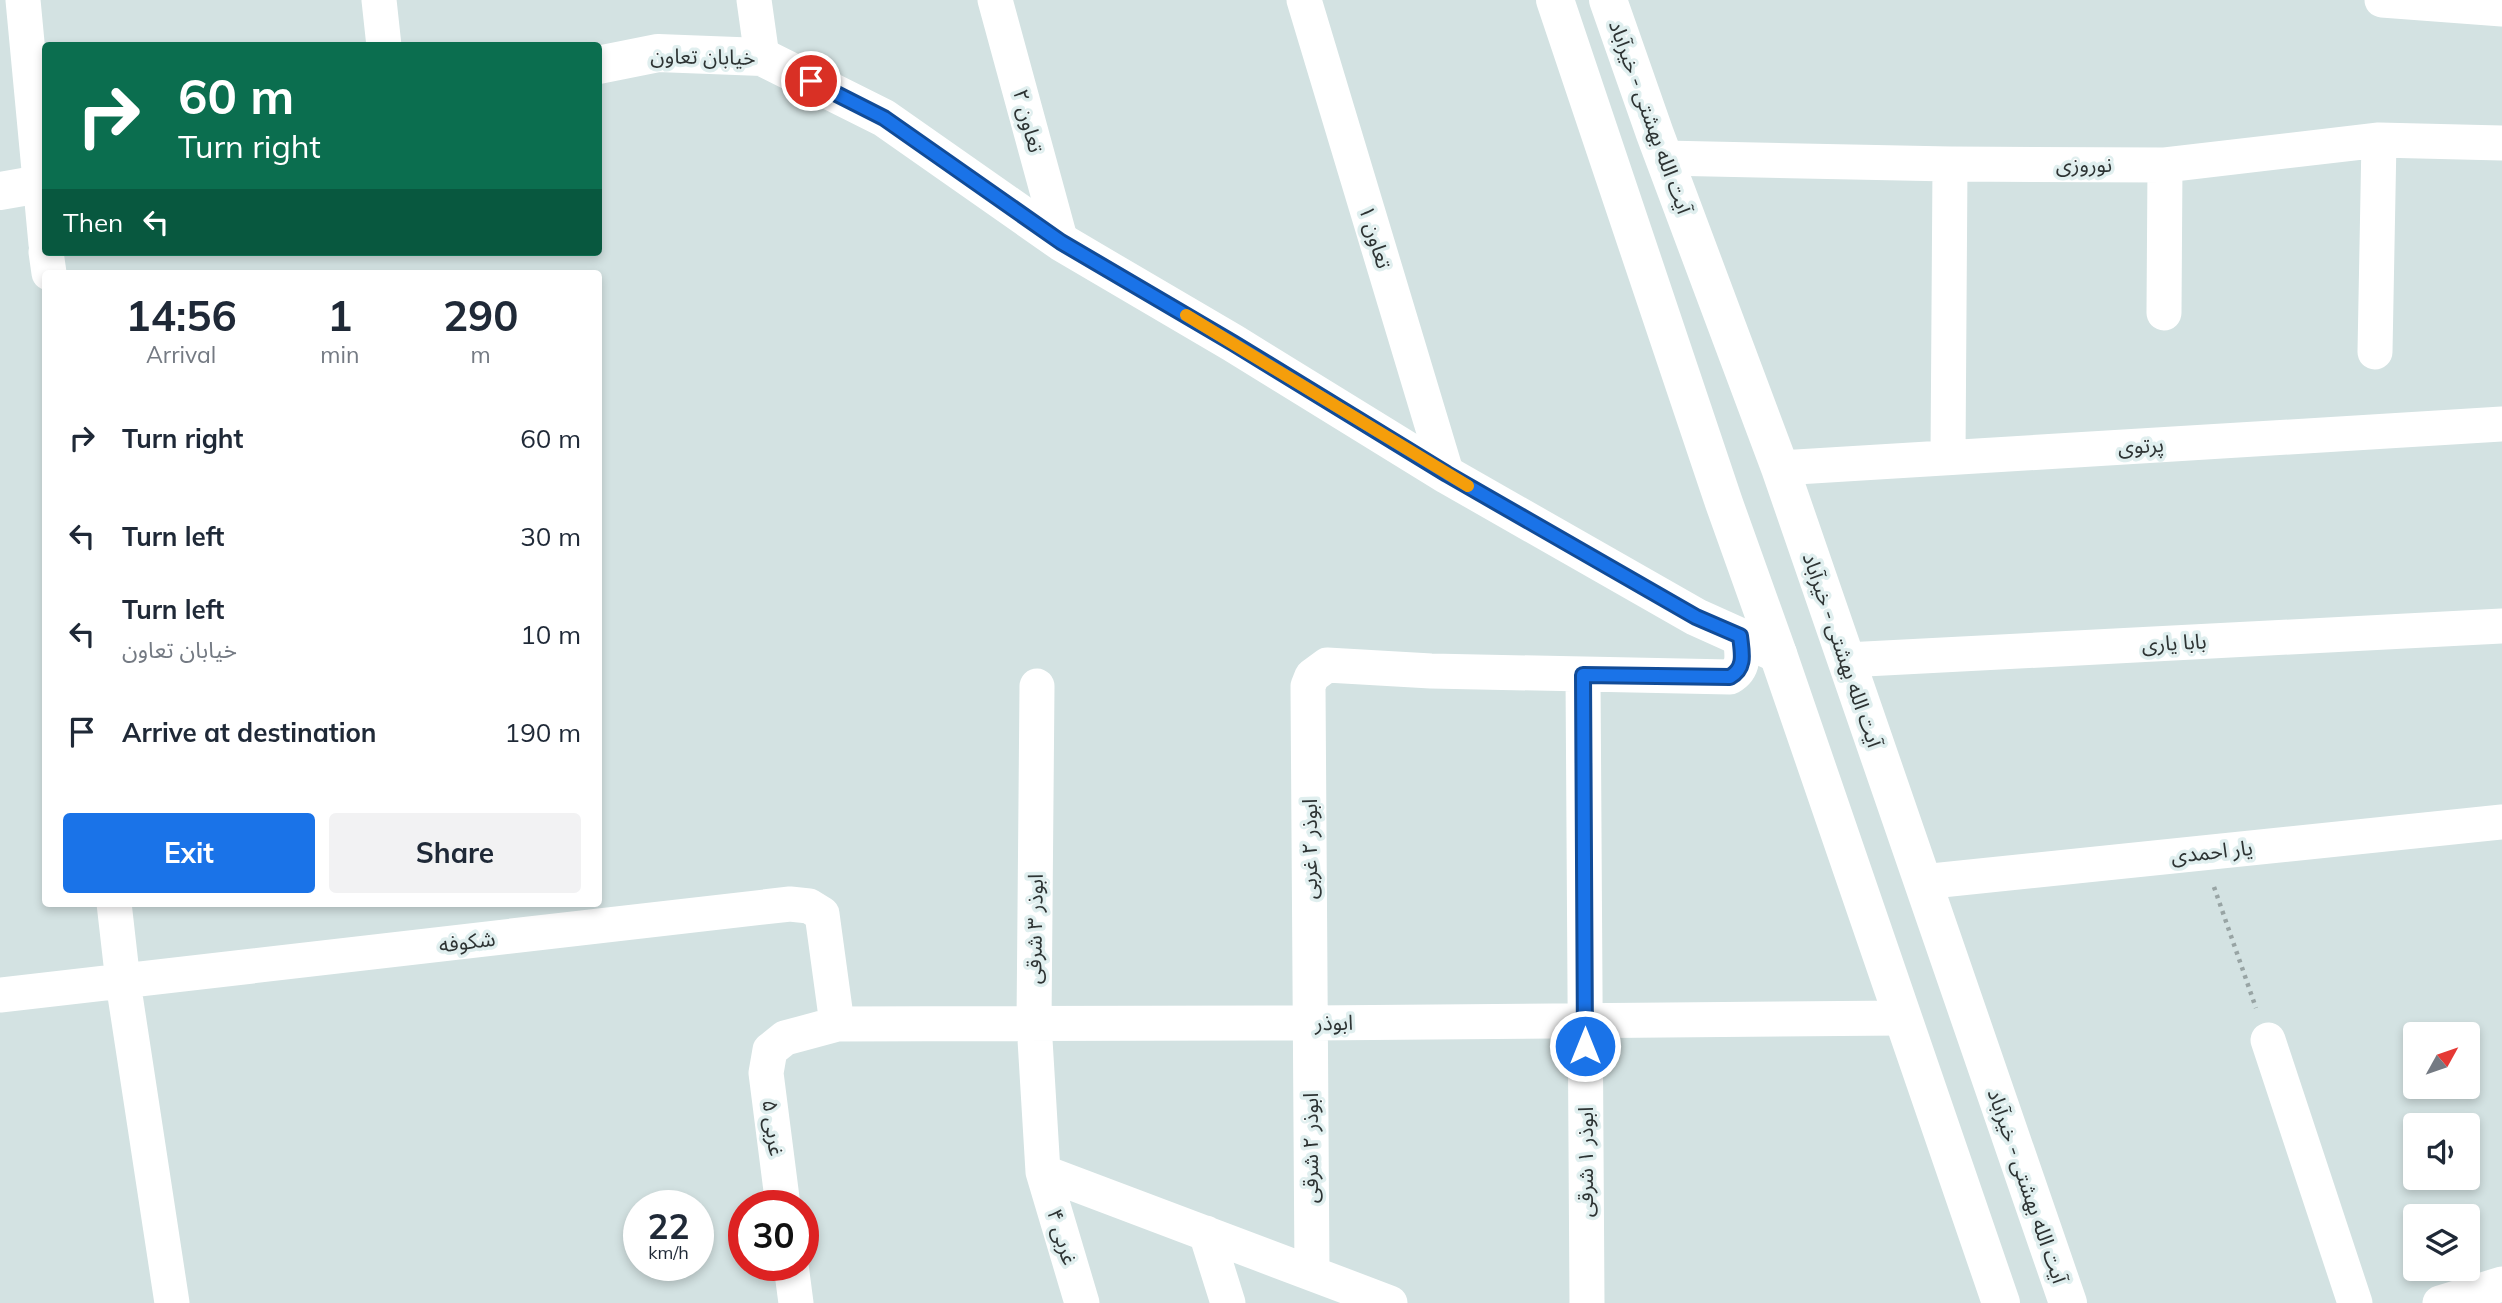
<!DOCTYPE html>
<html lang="en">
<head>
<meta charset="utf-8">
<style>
  :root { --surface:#fff; --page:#f2f2f3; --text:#1f2937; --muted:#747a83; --accent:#1a73e8 }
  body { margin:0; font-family:Mulish,"Noto Sans Arabic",sans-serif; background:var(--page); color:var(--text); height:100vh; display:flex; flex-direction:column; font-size:26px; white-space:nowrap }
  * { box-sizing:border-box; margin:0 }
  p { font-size:23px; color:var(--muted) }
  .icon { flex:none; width:38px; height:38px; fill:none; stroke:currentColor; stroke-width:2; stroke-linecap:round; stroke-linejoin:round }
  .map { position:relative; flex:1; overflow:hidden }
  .drawer { position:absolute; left:42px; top:270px; width:560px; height:637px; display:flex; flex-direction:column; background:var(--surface); border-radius:7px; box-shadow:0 4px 10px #0003 }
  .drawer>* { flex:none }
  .guide { position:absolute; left:42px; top:42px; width:560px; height:214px; border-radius:7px; box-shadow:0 4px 10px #0003; background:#0b6e4f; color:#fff; overflow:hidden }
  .needle { width:46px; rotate:50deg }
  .controls { position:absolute; left:2403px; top:1022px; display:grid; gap:14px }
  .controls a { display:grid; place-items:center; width:77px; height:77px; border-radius:7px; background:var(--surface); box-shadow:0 4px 10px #0003; font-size:35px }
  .speed { position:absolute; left:623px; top:1190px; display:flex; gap:14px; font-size:35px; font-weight:700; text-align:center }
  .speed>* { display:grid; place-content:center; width:91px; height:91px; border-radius:50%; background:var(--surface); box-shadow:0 4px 10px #0003; line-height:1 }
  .speed small { font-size:18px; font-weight:400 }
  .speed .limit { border:10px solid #d22; background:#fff; color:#111 }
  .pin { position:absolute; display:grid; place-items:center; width:60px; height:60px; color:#fff; margin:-30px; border:4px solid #fff; border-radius:50%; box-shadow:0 2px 7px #0007 }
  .me { position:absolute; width:77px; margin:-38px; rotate:0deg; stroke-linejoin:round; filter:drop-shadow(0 0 5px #0008) }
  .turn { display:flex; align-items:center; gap:24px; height:147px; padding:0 21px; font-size:32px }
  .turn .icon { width:91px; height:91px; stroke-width:2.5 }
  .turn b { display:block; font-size:49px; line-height:60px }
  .then { display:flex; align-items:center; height:66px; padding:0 21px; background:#0003; gap:14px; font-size:26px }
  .eta { display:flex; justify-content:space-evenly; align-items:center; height:119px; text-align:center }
  .eta b { font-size:42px; font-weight:700; line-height:49px }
  .primary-button { display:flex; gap:14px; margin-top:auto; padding:14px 21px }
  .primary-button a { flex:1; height:80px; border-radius:7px; background:var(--accent); color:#fff; font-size:28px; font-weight:700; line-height:80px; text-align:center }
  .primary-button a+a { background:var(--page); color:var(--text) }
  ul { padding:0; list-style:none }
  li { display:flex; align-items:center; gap:21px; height:98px; padding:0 21px }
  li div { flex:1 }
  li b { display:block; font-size:26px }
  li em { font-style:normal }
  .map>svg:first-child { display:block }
</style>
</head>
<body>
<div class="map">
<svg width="2502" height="1303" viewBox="0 0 2502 1303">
  <rect width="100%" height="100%" fill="#d3e2e2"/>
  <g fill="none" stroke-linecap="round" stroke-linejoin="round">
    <path stroke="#98a4a4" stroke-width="4.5" stroke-dasharray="3.5 5" stroke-linecap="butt" d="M2214 887 2256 1008"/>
    <path stroke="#fff" stroke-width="35" d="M23 0 46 244
      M379 0 384 46
      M754 0 762 57
      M995 0 1061 242
      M1304 0 1447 475
      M2382 0 2502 9
      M1664 158 1950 164 2165 165 2379 140 2502 143
      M46 252 49 273
      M2164 313 2165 165
      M2375 352 2379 140
      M1948 457 1950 164
      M1780 468 2502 424
      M1846 660 2502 626
      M1583 675 1587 1303
      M1037 686 1034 1023 1043 1172 1082 1303
      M1922 882 2502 822
      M114 903 123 982 172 1303
      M0 995 790 904 809 906 822 914 837 1024
      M2268 1040 2355 1303
      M1043 1172 1390 1303
      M783 1206 766 1073 770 1050 785 1038 837 1024 1311 1023 1903 1018
      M1206 1233 1228 1303
      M791 1265 796 1303
      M1312 1273 1308 686 1312 676 1327 665 1431 671 1730 677C1746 668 1742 653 1740 636
      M2440 1303 2502 1284"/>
    <path stroke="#fff" stroke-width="38" d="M598 65 658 53 762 57 884 118 1061 242 1233 343 1447 475 1696 617 1778 654
      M0 191 46 183"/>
    <path stroke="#fff" stroke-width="38" d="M1555 0 1724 503 1778 654 2001 1303
      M1608 0 1655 134 1780 468 2068 1303"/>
  </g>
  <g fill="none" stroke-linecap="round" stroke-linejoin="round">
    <defs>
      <path id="route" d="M811 81 884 118 1061 242 1233 343 1447 474 1696 617 1740 636C1742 653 1746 668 1730 677L1583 675 1585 1046"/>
    </defs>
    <use href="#route" stroke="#114b97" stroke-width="18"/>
    <use href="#route" stroke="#1a73e8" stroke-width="12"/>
    <path stroke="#f59e0b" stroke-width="12" d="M1186 315 1468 486"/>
  </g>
  <g text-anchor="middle" stroke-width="7" stroke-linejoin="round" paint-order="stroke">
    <g font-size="21" fill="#2d3333" stroke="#e0efef">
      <text transform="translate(703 57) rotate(1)" y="7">خیابان تعاون</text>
      <text transform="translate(1650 117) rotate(70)" y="7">آیت الله بهشتی - خیرآباد</text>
      <text transform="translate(1028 121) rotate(75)" y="7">تعاون ۲</text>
      <text x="2084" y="172">نوروزی</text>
      <text transform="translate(1375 237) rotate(73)" y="7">تعاون ۱</text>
      <text transform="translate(2141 446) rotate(-3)" y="7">پرتوی</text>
      <text transform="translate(2174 643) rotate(-3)" y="7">بابا یاری</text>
      <text transform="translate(1842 650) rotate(71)" y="7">آیت الله بهشتی - خیرآباد</text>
      <text transform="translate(1310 849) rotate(-90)" y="7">ابوذر ۲ غربی</text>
      <text transform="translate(2212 852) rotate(-6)" y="7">یار احمدی</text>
      <text transform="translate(1035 929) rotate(-89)" y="7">ابوذر ۳ شرقی</text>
      <text transform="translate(467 942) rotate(-7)" y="7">شکوفه</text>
      <text transform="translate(1334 1023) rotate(-1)" y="7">ابوذر</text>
      <text transform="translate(773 1128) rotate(83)" y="7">غربی ۵</text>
      <text transform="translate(1311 1148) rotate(-90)" y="7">ابوذر ۲ شرقی</text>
      <text transform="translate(1586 1162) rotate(-90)" y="7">ابوذر ۱ شرقی</text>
      <text transform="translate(2027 1186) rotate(71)" y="7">آیت الله بهشتی - خیرآباد</text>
      <text transform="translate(1062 1237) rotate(73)" y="7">غربی ۴</text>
    </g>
  </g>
</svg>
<div class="controls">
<a><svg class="needle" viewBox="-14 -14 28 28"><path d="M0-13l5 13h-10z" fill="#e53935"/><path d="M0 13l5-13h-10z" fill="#747a83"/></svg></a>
<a><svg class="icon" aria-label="sound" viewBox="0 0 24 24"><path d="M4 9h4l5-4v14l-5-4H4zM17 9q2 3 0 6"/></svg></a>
<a><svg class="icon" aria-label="layers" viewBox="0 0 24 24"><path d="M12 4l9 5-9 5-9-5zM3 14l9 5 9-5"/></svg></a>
</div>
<div class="speed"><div>22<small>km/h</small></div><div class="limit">30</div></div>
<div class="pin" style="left:811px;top:81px;background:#d93025"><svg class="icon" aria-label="arrive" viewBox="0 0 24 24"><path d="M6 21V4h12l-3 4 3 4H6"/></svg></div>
<svg class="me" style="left:1585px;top:1046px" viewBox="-20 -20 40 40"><circle r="17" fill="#1a73e8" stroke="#fff" stroke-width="3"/><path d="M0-11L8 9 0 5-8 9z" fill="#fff"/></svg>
<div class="guide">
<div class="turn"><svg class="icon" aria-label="right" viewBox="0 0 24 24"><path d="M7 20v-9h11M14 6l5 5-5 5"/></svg><div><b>60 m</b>Turn right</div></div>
<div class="then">Then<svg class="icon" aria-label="left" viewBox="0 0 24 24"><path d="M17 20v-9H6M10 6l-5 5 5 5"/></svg></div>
</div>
<section class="drawer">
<div class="eta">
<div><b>14:56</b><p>Arrival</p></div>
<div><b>1</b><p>min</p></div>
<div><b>290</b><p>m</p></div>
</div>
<ul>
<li><svg class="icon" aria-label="right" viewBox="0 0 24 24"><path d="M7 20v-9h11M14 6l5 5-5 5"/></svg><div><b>Turn right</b></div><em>60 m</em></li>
<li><svg class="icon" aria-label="left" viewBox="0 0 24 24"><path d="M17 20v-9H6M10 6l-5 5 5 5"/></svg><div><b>Turn left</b></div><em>30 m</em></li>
<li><svg class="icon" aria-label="left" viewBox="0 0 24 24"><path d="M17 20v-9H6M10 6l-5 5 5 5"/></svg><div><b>Turn left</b><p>خیابان تعاون</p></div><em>10 m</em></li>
<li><svg class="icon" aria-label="arrive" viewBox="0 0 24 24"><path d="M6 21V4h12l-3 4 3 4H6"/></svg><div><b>Arrive at destination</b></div><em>190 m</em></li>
</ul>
<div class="primary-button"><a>Exit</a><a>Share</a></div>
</section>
</div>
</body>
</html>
